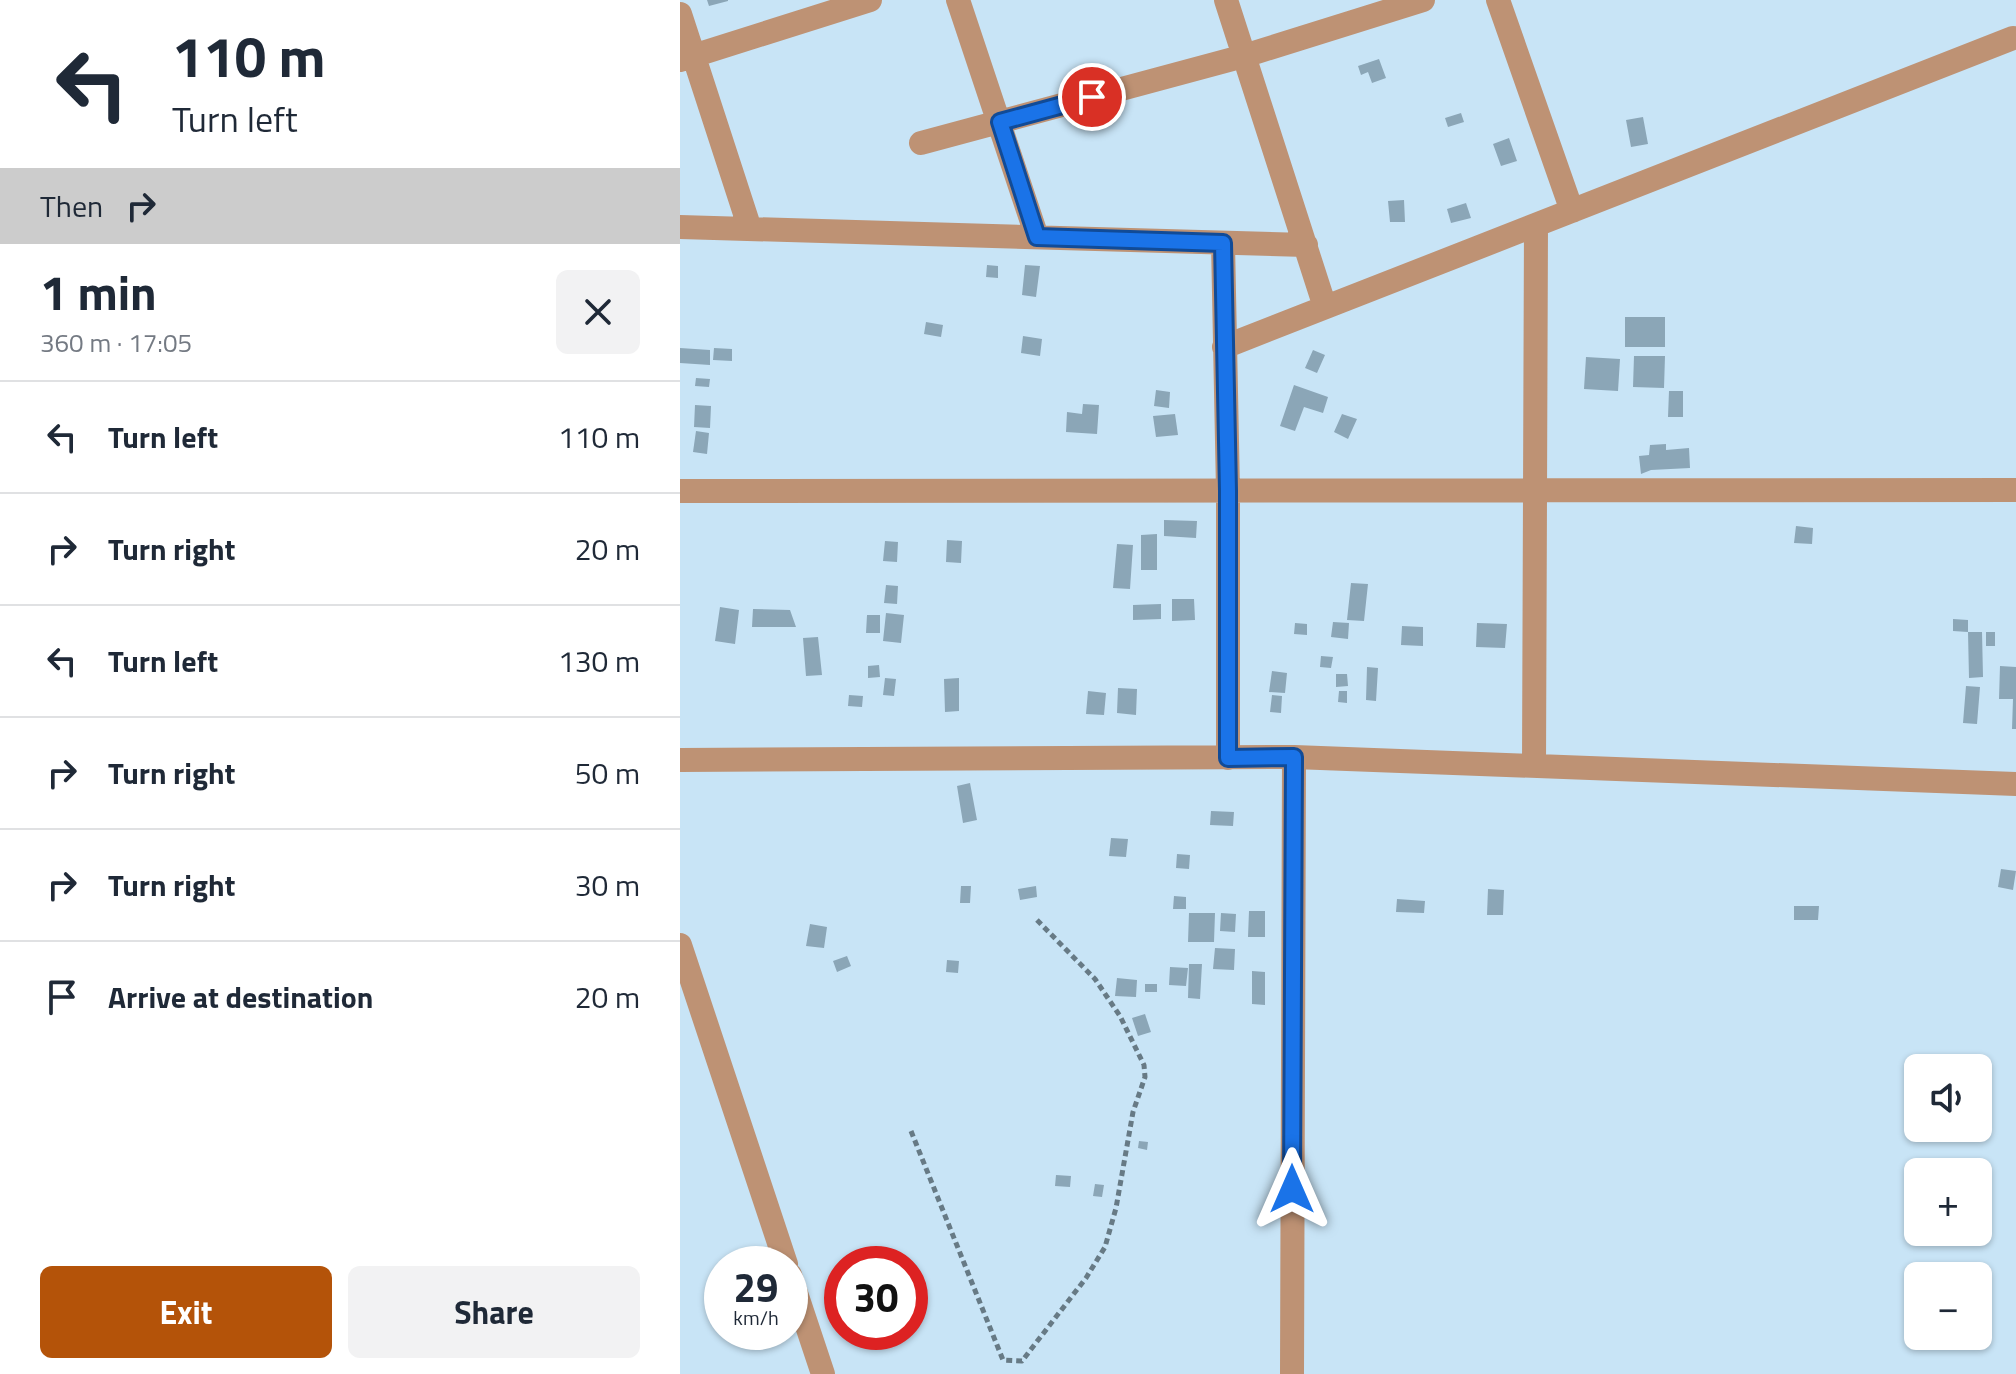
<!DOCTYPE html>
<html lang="en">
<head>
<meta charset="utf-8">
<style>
  :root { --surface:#fff; --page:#f2f2f3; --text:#1f2937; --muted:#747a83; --line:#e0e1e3; --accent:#b45309 }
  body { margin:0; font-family:"Titillium Web",sans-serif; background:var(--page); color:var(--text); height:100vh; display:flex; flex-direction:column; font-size:30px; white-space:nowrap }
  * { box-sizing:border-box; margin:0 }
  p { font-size:26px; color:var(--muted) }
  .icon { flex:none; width:44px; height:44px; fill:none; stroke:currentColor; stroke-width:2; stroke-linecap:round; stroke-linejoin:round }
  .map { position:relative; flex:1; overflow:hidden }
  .details { display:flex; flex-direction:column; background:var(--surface); width:680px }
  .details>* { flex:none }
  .guide { background:#fff; color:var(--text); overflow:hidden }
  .controls { position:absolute; left:1224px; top:1054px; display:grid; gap:16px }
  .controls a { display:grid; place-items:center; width:88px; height:88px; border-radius:12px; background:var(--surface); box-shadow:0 2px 6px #0004; font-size:40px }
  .speed { position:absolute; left:24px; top:1246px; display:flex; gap:16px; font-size:40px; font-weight:700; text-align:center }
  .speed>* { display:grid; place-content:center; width:104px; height:104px; border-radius:50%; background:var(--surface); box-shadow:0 2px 6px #0004; line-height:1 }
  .speed small { font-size:20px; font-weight:400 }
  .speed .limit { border:12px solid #d22; background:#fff; color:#111 }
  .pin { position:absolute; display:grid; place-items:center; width:68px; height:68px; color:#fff; margin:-34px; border:4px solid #fff; border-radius:50%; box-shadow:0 2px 8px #0007 }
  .me { position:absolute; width:88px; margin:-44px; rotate:0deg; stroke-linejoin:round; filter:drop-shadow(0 0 6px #0008) }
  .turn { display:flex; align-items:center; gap:28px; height:168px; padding:0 40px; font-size:36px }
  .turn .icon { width:104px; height:104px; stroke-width:2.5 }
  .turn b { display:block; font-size:56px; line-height:68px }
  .then { display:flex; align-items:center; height:76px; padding:0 40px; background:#0003; gap:16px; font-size:30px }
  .round { display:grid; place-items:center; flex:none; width:84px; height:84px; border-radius:12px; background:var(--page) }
  .headline { display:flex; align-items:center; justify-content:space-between; height:136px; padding:0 40px }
  h1 { font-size:48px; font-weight:700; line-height:60px }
  .action { display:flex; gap:16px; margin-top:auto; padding:16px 40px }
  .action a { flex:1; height:92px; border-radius:12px; background:var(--accent); color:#fff; font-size:32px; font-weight:700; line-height:92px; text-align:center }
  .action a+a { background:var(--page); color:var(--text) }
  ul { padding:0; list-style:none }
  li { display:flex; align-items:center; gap:24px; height:112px; padding:0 40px; border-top:2px solid var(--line) }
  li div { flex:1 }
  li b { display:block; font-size:30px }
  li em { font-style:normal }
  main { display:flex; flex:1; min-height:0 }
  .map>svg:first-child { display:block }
</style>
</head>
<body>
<main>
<section class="details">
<div class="guide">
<div class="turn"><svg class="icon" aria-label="left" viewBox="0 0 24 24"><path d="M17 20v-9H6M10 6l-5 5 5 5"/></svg><div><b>110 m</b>Turn left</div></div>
<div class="then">Then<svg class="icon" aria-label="right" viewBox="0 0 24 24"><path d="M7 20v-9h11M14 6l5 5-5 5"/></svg></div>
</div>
<div class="headline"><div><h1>1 min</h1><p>360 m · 17:05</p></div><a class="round"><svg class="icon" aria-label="close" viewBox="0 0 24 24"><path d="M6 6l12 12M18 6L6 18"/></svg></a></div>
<ul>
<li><svg class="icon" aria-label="left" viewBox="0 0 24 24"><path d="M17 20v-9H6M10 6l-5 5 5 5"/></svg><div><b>Turn left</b></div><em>110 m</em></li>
<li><svg class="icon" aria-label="right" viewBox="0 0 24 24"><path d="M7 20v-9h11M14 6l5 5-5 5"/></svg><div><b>Turn right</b></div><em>20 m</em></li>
<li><svg class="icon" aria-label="left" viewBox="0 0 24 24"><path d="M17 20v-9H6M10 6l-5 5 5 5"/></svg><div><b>Turn left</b></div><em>130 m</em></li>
<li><svg class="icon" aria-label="right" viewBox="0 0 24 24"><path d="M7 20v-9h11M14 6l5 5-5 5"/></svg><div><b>Turn right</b></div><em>50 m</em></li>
<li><svg class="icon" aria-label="right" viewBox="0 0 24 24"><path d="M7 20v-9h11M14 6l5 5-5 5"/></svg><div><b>Turn right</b></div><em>30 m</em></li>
<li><svg class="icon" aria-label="arrive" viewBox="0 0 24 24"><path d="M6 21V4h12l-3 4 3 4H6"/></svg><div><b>Arrive at destination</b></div><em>20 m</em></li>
</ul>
<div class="action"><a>Exit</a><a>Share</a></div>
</section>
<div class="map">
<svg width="1336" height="1374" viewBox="0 0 1336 1374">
  <rect width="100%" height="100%" fill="#c8e4f6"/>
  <path fill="#8ba6b7" d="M27 0H48V1L29 6Z
    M699 59 706 78 692 83 688 72 681 75 678 66Z
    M781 113 784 122 768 127 765 118Z
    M963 117 968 144 951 147 946 120Z
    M829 138 837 161 821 166 813 144Z
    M724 200 725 222H710L708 201Z
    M786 203 791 218 771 223 767 209Z
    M307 265 318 266V278L306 277Z
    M345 265 360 266 356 297 342 295Z
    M945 317H985V347H945Z
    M246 322 263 325 261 337 244 334Z
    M343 336 362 339 360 356 341 353Z
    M0 348 30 350V365L0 363Z
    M34 348 52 349V361L33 360Z
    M633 350 645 355 637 373 625 368Z
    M954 356H985L984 388 953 387Z
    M906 357 940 359 938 391 904 389Z
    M16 378 30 379 29 387 15 386Z
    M614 385 648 397 643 413 624 407 615 431 600 426Z
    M476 390 490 392 489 408 474 406Z
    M989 391H1003V417H988Z
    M403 404 419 405 417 434 386 432 387 412 402 414Z
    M15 405 31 406 30 428 14 427Z
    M495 414 498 435 476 437 473 416Z
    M662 414 677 419 668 439 654 432Z
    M16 431 29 433 27 454 13 452Z
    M986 444V450L1009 448 1010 468 971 470 961 474 959 456 969 455 970 445Z
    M484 520 517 521 516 538 484 536Z
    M1116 526 1133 528 1132 544 1114 543Z
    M477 534V570H461V535Z
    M267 540 282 541 281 563 266 562Z
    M205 541 218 542 217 562 203 561Z
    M437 544 453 545 450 589 433 588Z
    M671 583 688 584 684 621 667 620Z
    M206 585 218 586 217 604 204 603Z
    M492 599H514L515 620 492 621Z
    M481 604V619L453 620V605Z
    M40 607 59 610 55 644 35 641Z
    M73 609 110 610 116 627H72Z
    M206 613 224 615 221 643 203 641Z
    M187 615H200V633H186Z
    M1273 619 1288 620V632L1273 631Z
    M653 622 669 623 668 639 651 637Z
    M615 623 627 624V635L614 634Z
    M797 623 827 624 825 648 796 647Z
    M722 626 743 627V646L721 645Z
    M1288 632H1302L1303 677 1289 678Z
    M1306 632H1315V646H1306Z
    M138 637 142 675 126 676 123 638Z
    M641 656 653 657 651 668 640 667Z
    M199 665 200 677 188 678V666Z
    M1320 666 1336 667V729H1332L1333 699H1319Z
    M687 667 698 668 696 701 686 700Z
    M592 671 607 673 605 693 589 692Z
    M656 674H667L668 686 656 687Z
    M205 678 216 679 214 696 203 695Z
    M279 678V711L265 712 264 679Z
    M1286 686 1300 687 1297 724 1283 723Z
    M438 688 457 689 456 715 437 713Z
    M408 691 426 693 424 715 406 714Z
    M659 691H667V703L658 702Z
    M169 695 183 696 182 707 168 706Z
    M592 695 602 696 601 713 590 712Z
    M290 783 297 820 283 823 277 786Z
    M531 811 554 812 553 826 530 825Z
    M431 838 448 839 446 857 429 856Z
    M497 854 510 855 509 869 496 868Z
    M1321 869 1336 871 1333 890 1318 887Z
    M281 886H291L290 903H280Z
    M356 886 357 897 340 900 338 889Z
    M808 889 824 890 823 915H807Z
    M494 896 506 897V909H493Z
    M717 899 745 901 744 913 716 912Z
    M1114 906H1139L1138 920H1114Z
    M569 911H585V937H568Z
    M509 913H535L534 942H508Z
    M541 913 556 914 555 932 540 931Z
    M130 924 147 927 144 948 126 946Z
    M535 948 555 949 554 970 533 969Z
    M167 956 171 966 157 972 153 961Z
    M267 960 279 961 278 973 266 972Z
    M509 964H522L520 999 508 998Z
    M490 967 508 968 506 986 489 985Z
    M572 971 585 972V1005L572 1004Z
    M437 978 457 980 456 997 435 996Z
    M465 984H477V992H465Z
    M465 1014 471 1032 458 1036 452 1018Z
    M459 1141 468 1142 467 1150 458 1148Z
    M376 1175 391 1176 390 1187 375 1186Z
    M415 1184 424 1185 422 1197 413 1196Z"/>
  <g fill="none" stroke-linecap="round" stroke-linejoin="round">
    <path stroke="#677a85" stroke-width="5" stroke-dasharray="6 4" stroke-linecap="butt" d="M231 1131 323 1360 342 1361 406 1278 425 1247 436 1208 453 1112 465 1077 464 1065 440 1016 415 979 355 918"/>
    <path stroke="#be9274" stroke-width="24" d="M278 0 357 237
      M546 0 645 307
      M818 0 892 211
      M0 14 70 229
      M0 60 190 0
      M241 143 564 56 743 0
      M0 227 626 245
      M543 243 548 491V758
      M544 347 1333 38
      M0 491 1336 490
      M0 760 614 757 1336 784
      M854 766 856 225
      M0 945 106 1264
      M110 1275 143 1374
      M612 1374 614 757"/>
  </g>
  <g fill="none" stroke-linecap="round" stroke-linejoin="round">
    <defs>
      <path id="route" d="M412 97 320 122 357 237 543 243 548 491V758L614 757 612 1189"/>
    </defs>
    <use href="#route" stroke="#114b97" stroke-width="20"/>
    <use href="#route" stroke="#1a73e8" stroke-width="14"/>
  </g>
</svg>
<div class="controls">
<a><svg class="icon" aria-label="sound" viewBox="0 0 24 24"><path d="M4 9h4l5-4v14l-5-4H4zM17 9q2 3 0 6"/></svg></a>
<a>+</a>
<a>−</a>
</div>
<div class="speed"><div>29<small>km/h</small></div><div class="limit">30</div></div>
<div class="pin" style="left:412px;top:97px;background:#d93025"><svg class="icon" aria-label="arrive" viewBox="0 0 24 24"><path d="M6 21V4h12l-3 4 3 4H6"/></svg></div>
<svg class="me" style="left:612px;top:1189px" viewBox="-20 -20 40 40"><path d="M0-17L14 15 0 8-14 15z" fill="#1a73e8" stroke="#fff" stroke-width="4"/></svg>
</div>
</main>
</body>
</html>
